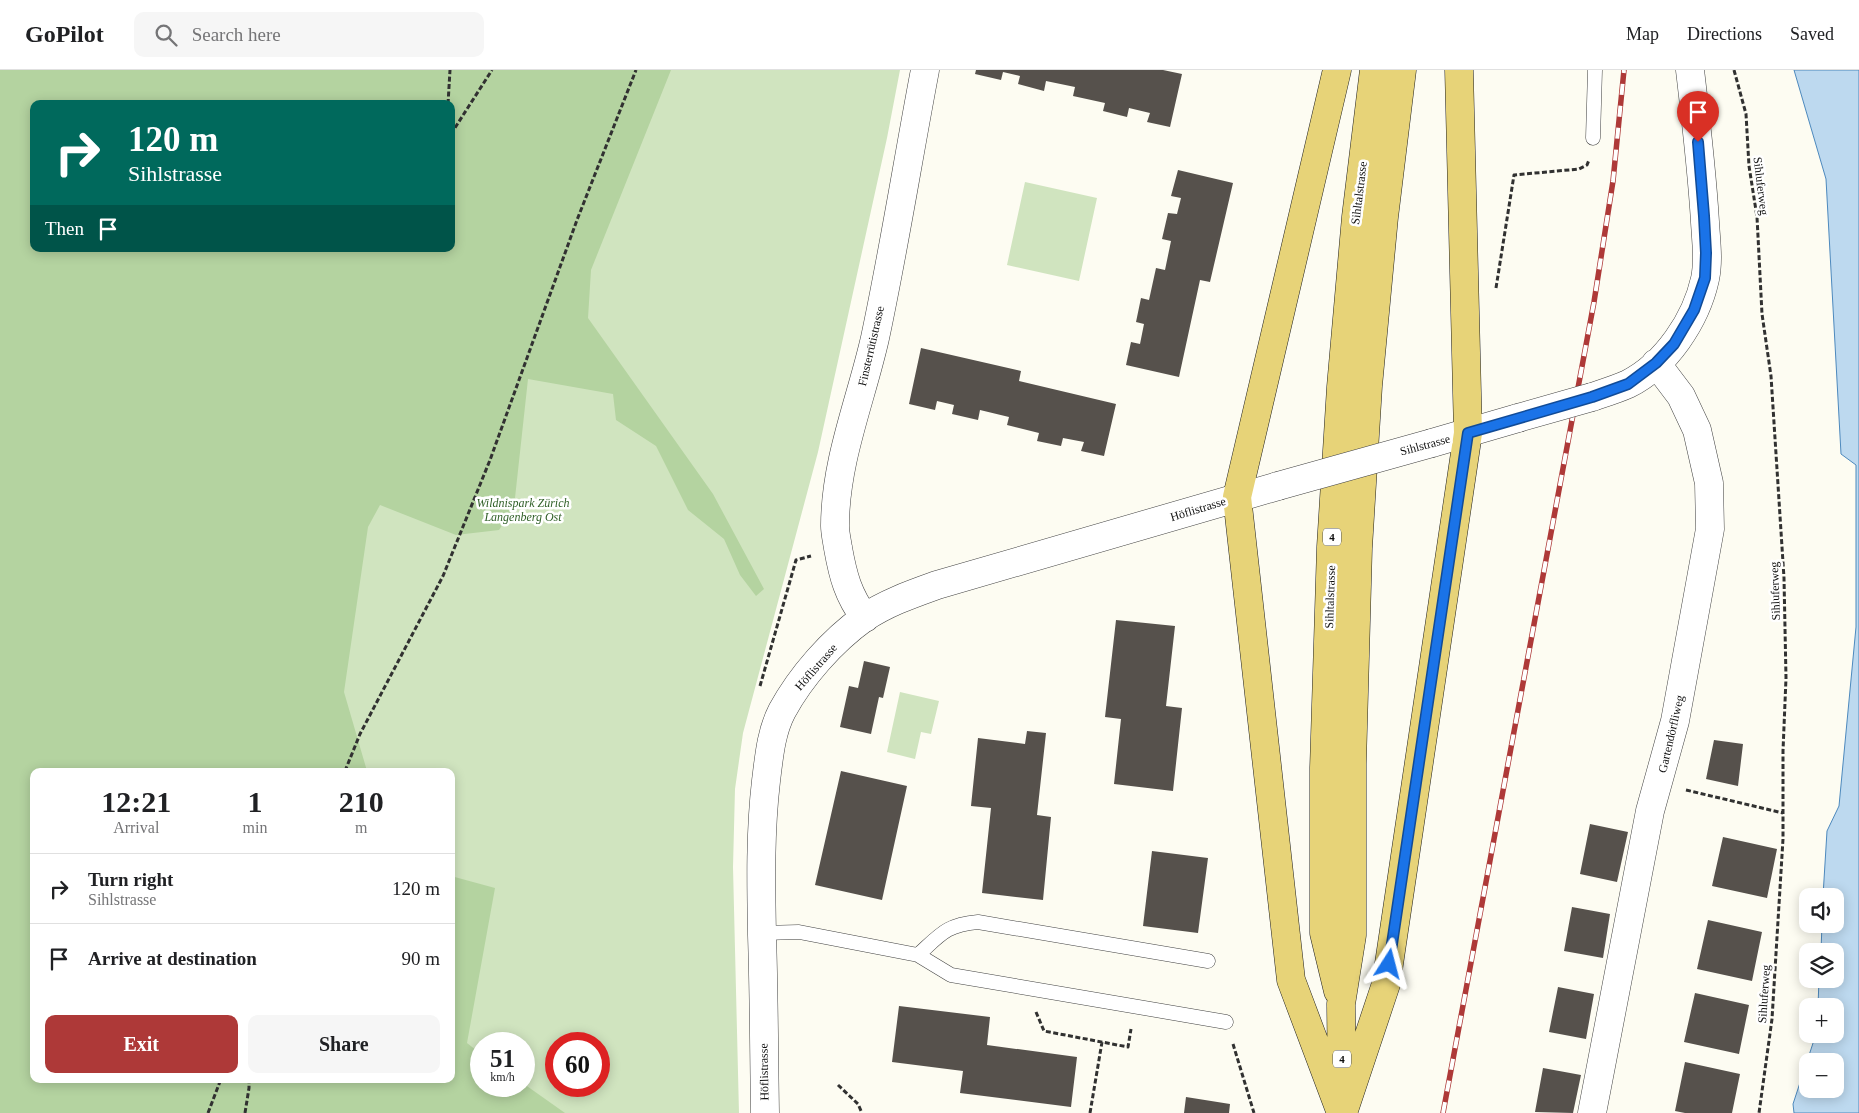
<!DOCTYPE html>
<html lang="en">
<head>
<meta charset="utf-8">
<style>
  :root { --surface:#fff; --page:#f6f6f6; --text:#202124; --muted:#757577; --line:#e0e0e0; --accent:#ae3938 }
  body { margin:0; font-family:Georgia,serif; background:var(--page); color:var(--text); height:100vh; display:flex; flex-direction:column; font-size:19px; white-space:nowrap }
  * { box-sizing:border-box; margin:0 }
  p { font-size:16px; color:var(--muted) }
  .icon { flex:none; width:28px; height:28px; fill:none; stroke:currentColor; stroke-width:2; stroke-linecap:round; stroke-linejoin:round }
  .map { position:relative; flex:1; overflow:hidden }
  .panel { position:absolute; left:30px; top:698px; width:425px; height:315px; display:flex; flex-direction:column; background:var(--surface); border-radius:10px; box-shadow:0 2px 12px #0003 }
  .panel>* { flex:none }
  .guide { position:absolute; left:30px; top:30px; width:425px; height:152px; border-radius:10px; box-shadow:0 2px 12px #0003; background:#00695c; color:#fff; overflow:hidden }
  .tools { position:absolute; left:1799px; top:818px; display:grid; gap:10px }
  .tools a { display:grid; place-items:center; width:45px; height:45px; border-radius:10px; background:var(--surface); box-shadow:0 2px 12px #0003; font-size:25px }
  .speed { position:absolute; left:470px; top:962px; display:flex; gap:10px; font-size:25px; font-weight:700; text-align:center }
  .speed>* { display:grid; place-content:center; width:65px; height:65px; border-radius:50%; background:var(--surface); box-shadow:0 2px 12px #0003; line-height:1 }
  .speed small { font-size:12px; font-weight:400 }
  .speed .limit { border:8px solid #d22; background:#fff; color:#111 }
  .pin { position:absolute; display:grid; place-items:center; width:42px; height:42px; color:#fff; margin:-51px -21px; border-radius:50% 50% 50% 0; rotate:-45deg; box-shadow:0 0 5px #0007 }
  .pin .icon { rotate:45deg }
  .me { position:absolute; width:55px; margin:-28px; rotate:9deg; stroke-linejoin:round; filter:drop-shadow(0 0 4px #0008) }
  .turn { display:flex; align-items:center; gap:18px; height:105px; padding:0 15px; font-size:22px }
  .turn .icon { width:65px; height:65px; stroke-width:2.5 }
  .turn b { display:block; font-size:35px; line-height:42px }
  .then { display:flex; align-items:center; height:48px; padding:0 15px; background:#0003; gap:10px; font-size:19px }
  .eta { display:flex; justify-content:space-evenly; align-items:center; height:85px; text-align:center }
  .eta b { font-size:30px; font-weight:800; line-height:35px }
  .button { display:flex; gap:10px; margin-top:auto; padding:10px 15px }
  .button a { flex:1; height:58px; border-radius:10px; background:var(--accent); color:#fff; font-size:20px; font-weight:800; line-height:58px; text-align:center }
  .button a+a { background:var(--page); color:var(--text) }
  ul { padding:0; list-style:none }
  li { display:flex; align-items:center; gap:15px; height:70px; padding:0 15px; border-top:1px solid var(--line) }
  li div { flex:1 }
  li b { display:block; font-size:19px }
  li em { font-style:normal }
  header { display:flex; align-items:center; gap:30px; box-sizing:border-box; height:70px; padding:0 25px; background:var(--surface); border-bottom:1px solid var(--line) }
  header strong { font-size:24px }
  nav { display:flex; gap:28px; margin-inline-start:auto; font-size:18px }
  .search { width:350px; height:45px; background:var(--page); display:flex; align-items:center; gap:12px; box-sizing:border-box; padding:0 18px; border-radius:10px; color:var(--muted); font-size:19px }
  .map>svg:first-child { display:block }
</style>
</head>
<body>
<header>
<strong>GoPilot</strong>
<div class="search"><svg class="icon" aria-label="search" viewBox="0 0 24 24"><circle cx="10" cy="10" r="6"/><path d="M15 15l6 6"/></svg>Search here</div>
<nav><a>Map</a><a>Directions</a><a>Saved</a></nav>
</header>
<div class="map">
<svg width="1859" height="1043" viewBox="0 0 1859 1043">
  <rect width="100%" height="100%" fill="#fdfcf2"/>
  <path fill="#d0e4bf" fill-rule="evenodd" d="M0 0H900L887 68 818 382 743 663 735 719 733 797 739 1043H0ZM34 34H451V179H34ZM34 701H451V1009H34ZM481 974H524V1016H481ZM556 974H599V1016H556Z
    M1025 112 1097 128 1079 211 1007 195Z
    M900 622 939 631 931 664 921 662 915 689 887 682Z"/>
  <path fill="#b4d3a0" fill-rule="evenodd" d="M0 0H671L591 200 588 248 713 424 764 519 756 526 740 505 724 469 688 440 656 376 616 350 613 324 528 309 514 437 499 460 456 465 380 435 368 457 344 622 367 701H34V1009H451V806L495 818 467 973 481 984V1016H524V1014L565 1043H0ZM34 34H451V179H34Z"/>
  <path fill="#bdd9ef" stroke="#4d89bd" fill-rule="evenodd" d="M1794 0H1859V1043H1794L1793 1034 1816 964H1835V936H1818L1819 909H1835V881H1821L1822 854H1835V826H1823L1827 761 1839 736 1856 557V395L1841 384 1826 109ZM1835 991V1019H1808V991Z"/>
  <path fill="#56514c" d="M976 0H1163L1182 4 1170 57 1147 52 1150 43 1129 38 1127 47 1103 41 1105 33 1073 26 1075 17 1046 11 1044 21 1018 14 1020 6 1003 2 1001 10 975 4Z
    M1178 100 1233 113 1210 212 1200 210 1179 307 1126 295 1131 272 1140 274 1144 254 1136 252 1141 228 1149 230 1156 198 1165 200 1171 171 1162 169 1168 143 1177 144 1181 128 1171 126Z
    M921 278 1021 301 1019 311 1116 334 1104 386 1081 381 1084 372 1063 368 1061 376 1037 371 1039 363 1007 355 1009 347 980 340 978 350 952 344 954 335 937 331 935 340 909 334Z
    M1116 550 1175 556 1166 636 1182 638 1173 721 1114 714 1121 649 1105 647Z
    M864 591 890 597 883 628 879 627 871 664 840 657 849 616 858 618Z
    M1027 661 1046 663 1037 745 1051 747 1043 830 982 823 991 738 971 736 978 668 1025 674Z
    M1714 670 1743 674 1738 716 1706 709Z
    M841 701 907 716 882 830 815 815Z
    M1590 754 1628 762 1617 812 1580 804Z
    M1723 767 1777 779 1767 828 1712 816Z
    M1152 781 1208 788 1198 863 1143 856Z
    M1572 837 1610 844 1603 888 1564 881Z
    M1708 850 1762 862 1752 911 1697 899Z
    M1558 917 1594 924 1586 969 1549 962Z
    M1695 923 1749 935 1739 984 1684 972Z
    M899 936 990 947 987 975 1077 987 1071 1037 960 1023 963 1001 892 992Z
    M1685 992 1740 1004 1732 1043H1685L1675 1041Z
    M1543 998 1581 1005 1573 1043 1535 1042Z
    M1186 1027 1230 1034 1229 1043H1184Z"/>
  <g fill="none" stroke-linecap="round" stroke-linejoin="round">
    <defs>
      <path id="lane" d="M1593 68 1595 0
        M762 863 799 862 918 885 951 905 1226 952
        M918 885C941 864 946 855 978 852L1208 891"/>
      <path id="street" d="M1592 327C1604 323 1617 319 1628 314 1666 295 1696 250 1705 209 1709 191 1706 170 1705 152 1702 101 1696 51 1690 0
        M1432 373 1518 348
        M865 548C848 525 843 506 838 478 837 471 835 463 835 456 835 391 861 330 875 268 894 179 908 89 925 0
        M765 1043C764 984 764 925 762 865 761 813 760 762 766 711 769 687 771 662 782 641 801 606 832 571 864 548 886 533 912 524 937 515L1278 416
        M1592 1043 1650 741 1675 651 1710 459 1709 413 1697 360 1681 326 1656 293"/>
      <path id="primary" d="M1337 0 1237 427 1291 910 1341 1043
        M1338 921 1324 863V698L1331 477 1341 317 1356 147 1374 0
        M1342 1024 1341 934 1352 865V694L1358 478 1368 316 1384 147 1402 0
        M1343 1043 1386 914 1468 363 1459 0"/>
    </defs>
    <use href="#lane" stroke="#424242" stroke-width="15"/>
    <use href="#street" stroke="#424242" stroke-width="29"/>
    <use href="#primary" stroke="#202020" stroke-width="29"/>
    <path stroke="#313131" stroke-width="3" stroke-dasharray="5 2.5" stroke-linecap="butt" d="M1734 0 1746 44 1749 96 1757 147 1762 244 1771 306 1784 508 1786 608 1783 681V769L1772 949 1759 1043
      M448 34 450 0
      M451 64 492 0
      M1496 218 1514 105 1579 99 1587 95 1589 90
      M760 616 796 490 811 486
      M345 701 360 664 443 506 490 390 577 150 636 0
      M1686 720 1783 743
      M1036 942 1044 961 1128 977 1131 959
      M1233 974 1254 1043
      M838 1015 858 1034 862 1043
      M208 1043 221 1009
      M245 1043 249 1018V1009
      M1090 1043 1102 972"/>
    <use href="#lane" stroke="#fff" stroke-width="14"/>
    <use href="#street" stroke="#fff" stroke-width="28"/>
    <use href="#primary" stroke="#e7d378" stroke-width="28"/>
    <defs>
      <path id="rail" d="M1443 1043 1594 232 1613 111 1624 0"/>
    </defs>
    <use href="#rail" stroke="#ae3938" stroke-width="5.5"/>
    <use href="#rail" stroke="#fff" stroke-width="4" stroke-dasharray="11" stroke-linecap="butt"/>
    <defs>
      <path id="street-bridge" d="M1518 348 1592 327
        M1278 416 1432 373"/>
    </defs>
    <use href="#street-bridge" stroke="#424242" stroke-width="29" stroke-linecap="butt"/>
    <use href="#street-bridge" stroke="#fff" stroke-width="28"/>
  </g>
  <g fill="none" stroke-linecap="round" stroke-linejoin="round">
    <defs>
      <path id="route" d="M1389 894 1468 363 1592 327 1628 314 1656 293 1674 274 1694 240 1705 208 1706 183 1704 146 1698 72"/>
    </defs>
    <use href="#route" stroke="#114b97" stroke-width="12"/>
    <use href="#route" stroke="#1a73e8" stroke-width="9"/>
  </g>
  <g text-anchor="middle" stroke-width="5" stroke-linejoin="round" paint-order="stroke">
    <g fill="#fff" stroke="#575757" stroke-width="1">
      <rect x="1323" y="458.5" width="18" height="17" rx="4"/>
      <rect x="1333" y="980.5" width="18" height="17" rx="4"/>
    </g>
    <g font-size="11" font-weight="bold" fill="#0f0f0f">
      <text x="1332" y="471">4</text>
      <text x="1342" y="993">4</text>
    </g>
    <g font-size="12" fill="#0f0f0f" stroke="#fff">
      <text transform="translate(1761 116) rotate(83)" y="4">Sihluferweg</text>
      <text transform="translate(1359 123) rotate(-83)" y="4">Sihltalstrasse</text>
      <text transform="translate(871 276) rotate(-77)" y="4">Finsterrütistrasse</text>
      <text transform="translate(1425 375) rotate(-15)" y="4">Sihlstrasse</text>
      <text transform="translate(1198 439) rotate(-17)" y="4">Höflistrasse</text>
      <text transform="translate(1775 521) rotate(-92)" y="4">Sihluferweg</text>
      <text transform="translate(1330 527) rotate(-88)" y="4">Sihltalstrasse</text>
      <text transform="translate(816 597) rotate(-49)" y="4">Höflistrasse</text>
      <text transform="translate(1671 664) rotate(-77)" y="4">Gartendörfliweg</text>
      <text transform="translate(1764 924) rotate(-86)" y="4">Sihluferweg</text>
      <text transform="translate(764 1002) rotate(-91)" y="4">Höflistrasse</text>
    </g>
    <g font-size="12" font-style="italic" fill="#2f5f27" stroke="#fff">
      <text x="523" y="437">Wildnispark Zürich<tspan x="523" dy="14">Langenberg Ost</tspan></text>
    </g>
  </g>
</svg>
<div class="tools">
<a><svg class="icon" aria-label="sound" viewBox="0 0 24 24"><path d="M4 9h4l5-4v14l-5-4H4zM17 9q2 3 0 6"/></svg></a>
<a><svg class="icon" aria-label="layers" viewBox="0 0 24 24"><path d="M12 4l9 5-9 5-9-5zM3 14l9 5 9-5"/></svg></a>
<a>+</a>
<a>−</a>
</div>
<div class="speed"><div>51<small>km/h</small></div><div class="limit">60</div></div>
<div class="pin" style="left:1698px;top:72px;background:#d93025"><svg class="icon" aria-label="arrive" viewBox="0 0 24 24"><path d="M6 21V4h12l-3 4 3 4H6"/></svg></div>
<svg class="me" style="left:1389px;top:894px" viewBox="-20 -20 40 40"><path d="M0-17L14 15 0 8-14 15z" fill="#1a73e8" stroke="#fff" stroke-width="4"/></svg>
<div class="guide">
<div class="turn"><svg class="icon" aria-label="right" viewBox="0 0 24 24"><path d="M7 20v-9h11M14 6l5 5-5 5"/></svg><div><b>120 m</b>Sihlstrasse</div></div>
<div class="then">Then<svg class="icon" aria-label="arrive" viewBox="0 0 24 24"><path d="M6 21V4h12l-3 4 3 4H6"/></svg></div>
</div>
<section class="panel">
<div class="eta">
<div><b>12:21</b><p>Arrival</p></div>
<div><b>1</b><p>min</p></div>
<div><b>210</b><p>m</p></div>
</div>
<ul>
<li><svg class="icon" aria-label="right" viewBox="0 0 24 24"><path d="M7 20v-9h11M14 6l5 5-5 5"/></svg><div><b>Turn right</b><p>Sihlstrasse</p></div><em>120 m</em></li>
<li><svg class="icon" aria-label="arrive" viewBox="0 0 24 24"><path d="M6 21V4h12l-3 4 3 4H6"/></svg><div><b>Arrive at destination</b></div><em>90 m</em></li>
</ul>
<div class="button"><a>Exit</a><a>Share</a></div>
</section>
</div>
</body>
</html>
